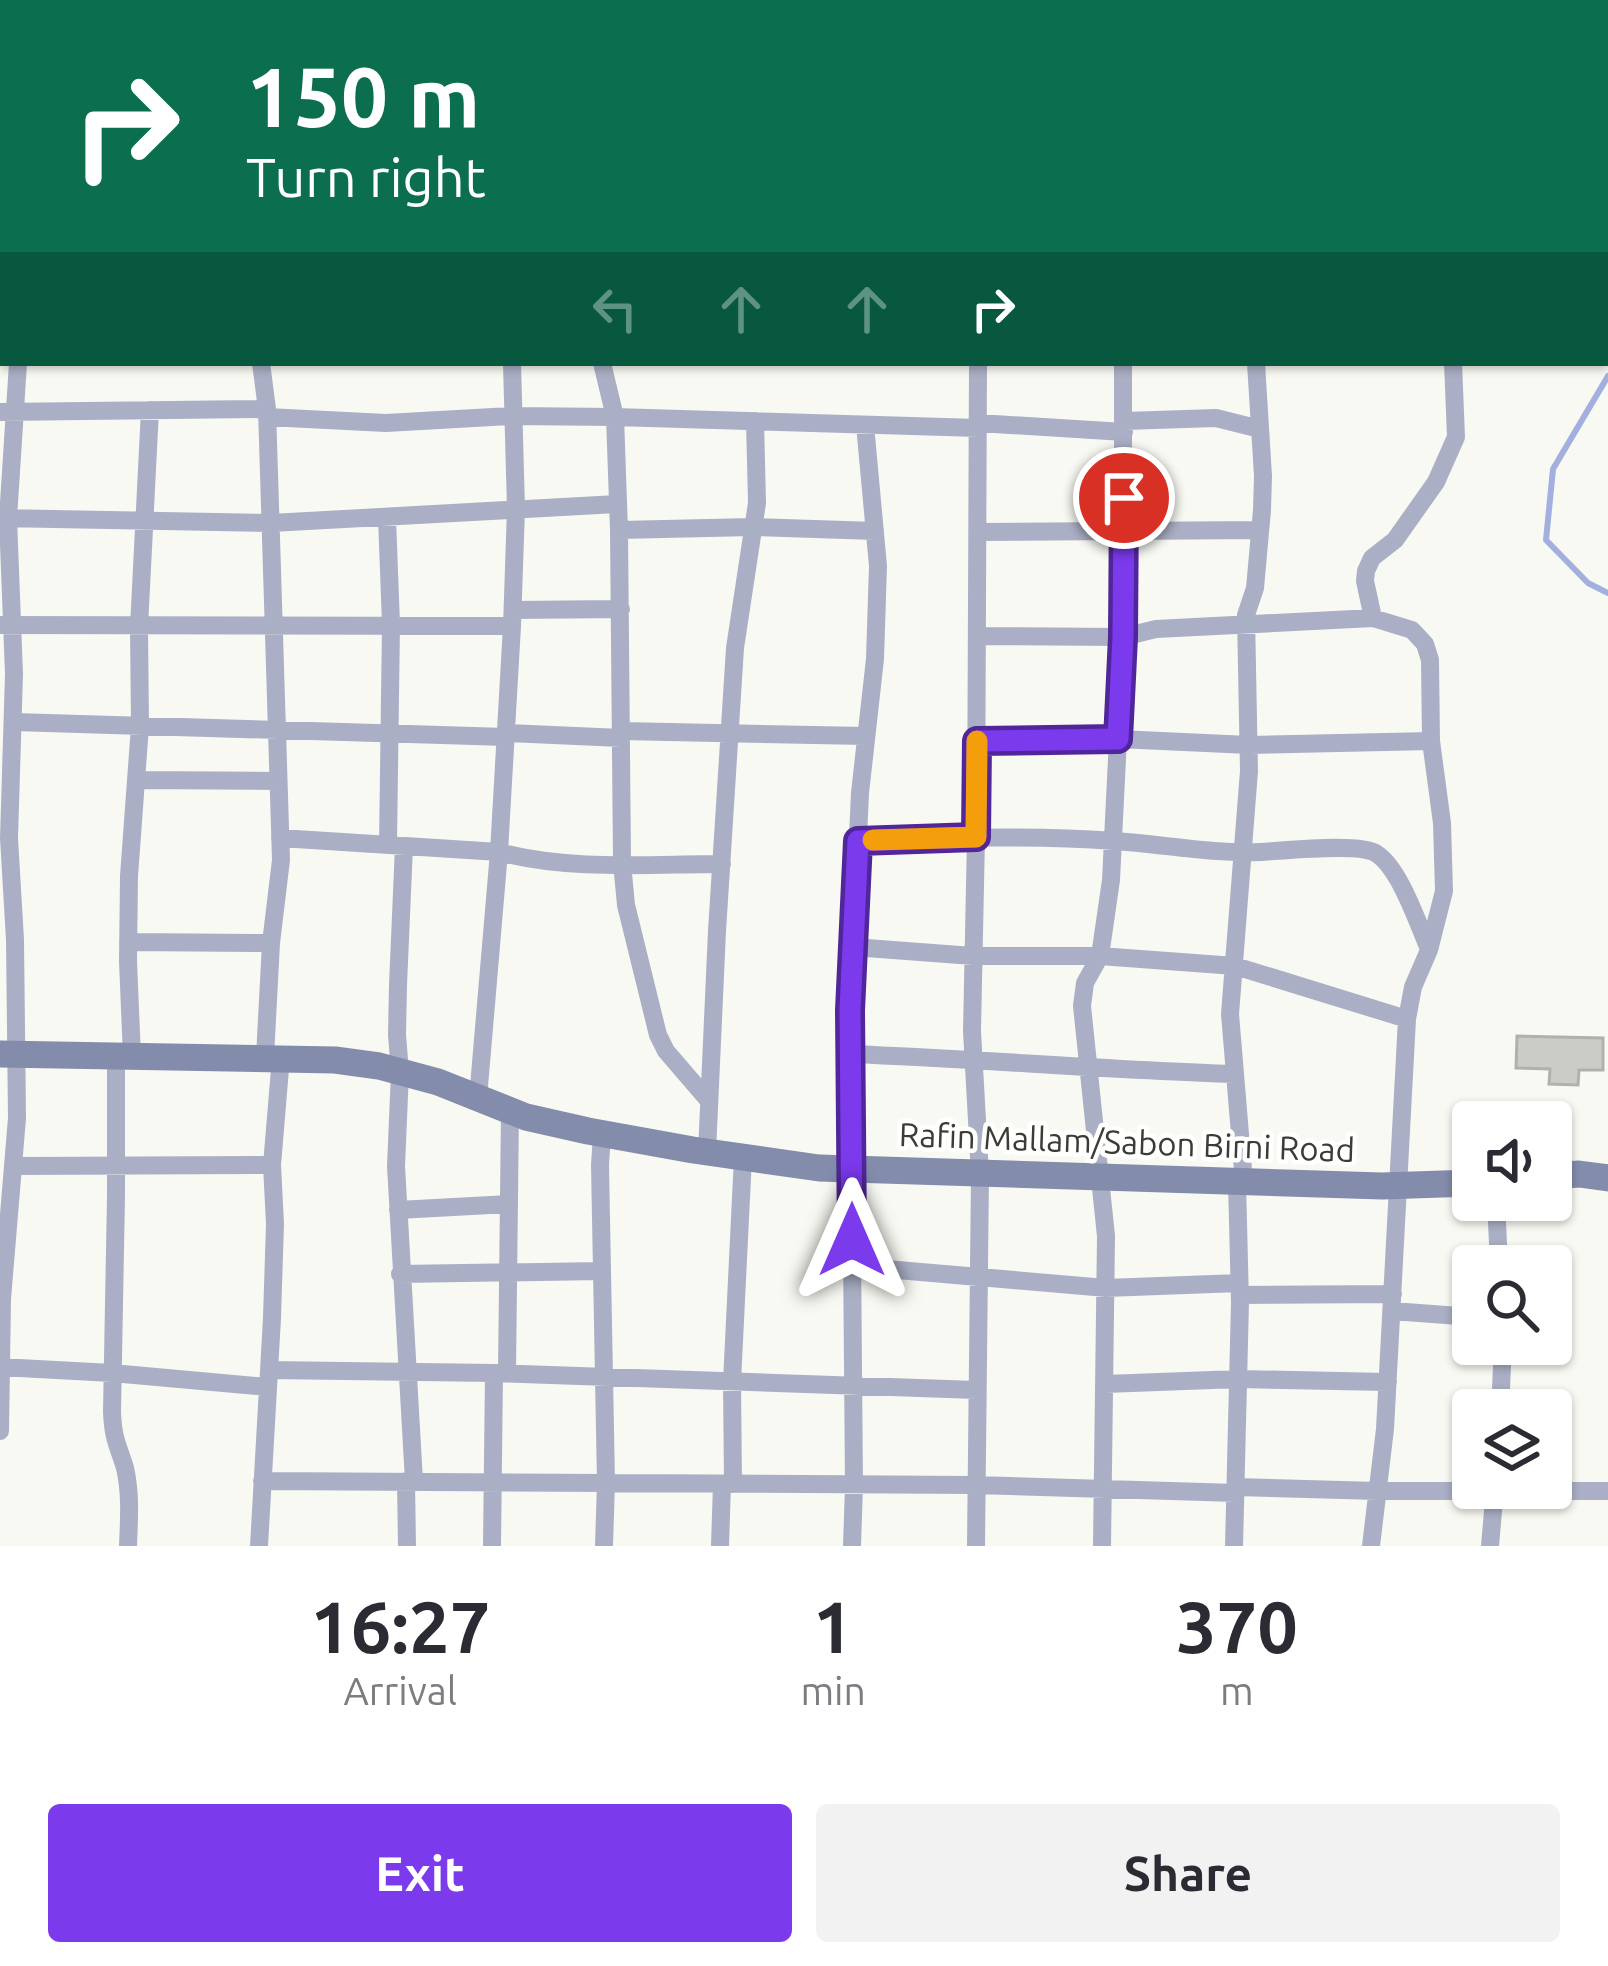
<!DOCTYPE html>
<html lang="en">
<head>
<meta charset="utf-8">
<style>
  :root { --surface:#fff; --page:#f2f2f3; --text:#2b2b33; --muted:#7c7c81; --accent:#7c3aed }
  body { margin:0; font-family:Ubuntu,sans-serif; background:var(--page); color:var(--text); height:100vh; display:flex; flex-direction:column; font-size:45px; white-space:nowrap }
  * { box-sizing:border-box; margin:0 }
  p { font-size:39px; color:var(--muted) }
  .icon { flex:none; width:66px; height:66px; fill:none; stroke:currentColor; stroke-width:2; stroke-linecap:round; stroke-linejoin:round }
  .map { position:relative; height:1546px; overflow:hidden }
  .panel { display:flex; flex-direction:column; background:var(--surface); flex:1 }
  .panel>* { flex:none }
  .banner { position:absolute; left:0px; top:0px; width:1608px; height:366px; box-shadow:0 3px 9px #0004; background:#0b6e4f; color:#fff; overflow:hidden }
  .controls { position:absolute; left:1452px; top:1101px; display:grid; gap:24px }
  .controls a { display:grid; place-items:center; width:120px; height:120px; border-radius:12px; background:var(--surface); box-shadow:0 3px 9px #0004; font-size:60px }
  .pin { position:absolute; display:grid; place-items:center; width:102px; height:102px; color:#fff; margin:-51px; border:6px solid #fff; border-radius:50%; box-shadow:0 3px 12px #0007 }
  .me { position:absolute; width:132px; margin:-66px; rotate:0deg; stroke-linejoin:round; filter:drop-shadow(0 0 9px #0008) }
  .turn { display:flex; align-items:center; gap:42px; height:252px; padding:0 48px; font-size:54px }
  .turn .icon { width:156px; height:156px; stroke-width:2.5 }
  .turn b { display:block; font-size:84px; line-height:102px }
  .lanes { display:flex; align-items:center; height:114px; padding:0 48px; background:#0003; justify-content:center; gap:60px; direction:ltr }
  .lanes .off { opacity:.35 }
  .eta { display:flex; justify-content:space-evenly; align-items:center; height:204px; text-align:center }
  .eta b { font-size:72px; font-weight:600; line-height:84px }
  .primary-button { display:flex; gap:24px; margin-top:auto; padding:24px 48px }
  .primary-button a { flex:1; height:138px; border-radius:12px; background:var(--accent); color:#fff; font-size:48px; font-weight:600; line-height:138px; text-align:center }
  .primary-button a+a { background:var(--page); color:var(--text) }
  .map>svg:first-child { display:block }
</style>
</head>
<body>
<div class="map">
<svg width="1608" height="1546" viewBox="0 0 1608 1546">
  <rect width="100%" height="100%" fill="#f9f9f3"/>
  <g fill="none" stroke-linecap="round" stroke-linejoin="round">
    <path stroke="#a3afdf" stroke-width="6" d="M1598 0 1599 3
      M1605 19 1608 27
      M1605 143 1608 132
      M1605 159 1608 163
      M1608 376 1553 469 1546 540 1588 583 1608 593"/>
  </g>
  <path fill="#ccccc6" stroke="#b0b1ab" stroke-width="3" d="M1517 1036 1603 1038V1070H1579L1578 1085 1549 1084 1550 1069 1516 1068Z"/>
  <g fill="none" stroke-linecap="round" stroke-linejoin="round">
    <path stroke="#aaafc5" stroke-width="18" d="M562 0V3
      M969 0V3
      M1109 0V3
      M336 3 338 0
      M1227 3V0
      M0 175 3 182
      M261 363 267 409 281 860 271 943 265 1057
      M602 363 615 417 619 530 622 863 626 905 658 1035 666 1051 709 1101
      M0 412 267 409
      M267 417 386 423 512 416 615 417 978 428
      M1124 421 1216 418 1260 429
      M978 423 1124 432
      M0 518 271 523 617 504
      M387 518 391 624 388 845
      M619 530 753 527 875 531
      M978 532 1260 530
      M513 610 621 609
      M1373 618 1365 581 1366 571 1372 558 1395 540 1436 482 1456 437 1453 363
      M0 625 512 626
      M978 636 1123 637 1156 629 1373 618 1412 630 1425 644 1430 660 1431 741 1442 823 1444 891 1429 950 1413 987 1407 1019 1385 1429 1371 1546
      M14 722 506 737
      M621 731 866 736
      M506 733 621 738
      M977 741 1118 739 1249 745 1431 741
      M136 780 278 781
      M280 838 499 852C571 871 648 864 722 864
      M858 841C943 838 1029 835 1114 841 1162 844 1211 854 1260 852 1283 851 1361 842 1377 854 1400 869 1418 924 1429 949
      M404 846 398 985 397 1035 400 1072 396 1166 414 1481
      M128 942 271 943
      M853 947 973 956H1100L1235 966 1407 1019
      M851 1054C979 1059 1107 1070 1235 1074
      M116 1057V1196L112 1412C113 1439 118 1445 125 1468 131 1494 129 1520 128 1546
      M132 1057 128 961 129 876 140 726 139 627 150 410
      M478 1098 499 852 512 626 516 509 512 363
      M602 1134 600 1165 606 1483 604 1546
      M707 1152 717 931 735 648 757 503 755 421
      M14 1166 272 1165
      M1244 1182 1230 1014 1249 771 1246 615 1255 588 1262 510 1263 476 1256 363
      M1496 1200 1499 1266
      M398 1210 509 1204
      M851 1266 1106 1288 1239 1283
      M400 1274 602 1271
      M1240 1295 1393 1294
      M1392 1311 1473 1317
      M0 1367 112 1373 268 1387
      M269 1370 494 1373 976 1390
      M507 1373 510 1110
      M1105 1384 1239 1379 1388 1382
      M1500 1410 1503 1344
      M0 1431 2 1299 17 1118 15 940 9 838 14 674 8 518 18 363
      M262 1481 976 1485 1236 1493
      M406 1481 407 1546
      M733 1484 732 1382 743 1157
      M1236 1487 1378 1491H1608
      M259 1546 272 1318 275 1224 272 1165 281 1057
      M492 1546 494 1373
      M720 1546 722 1484
      M852 1546 854 1486 850 1010 860 793 875 659 878 566 865 425
      M976 1546 980 1174 972 1031 976 837 978 363
      M1102 1546 1106 1236 1082 1006 1085 983 1100 956 1111 880 1123 637V363
      M1234 1546 1240 1302 1237 1182
      M1490 1546 1495 1488"/>
    <path stroke="#848cab" stroke-width="27" d="M0 1054 335 1060 379 1066 438 1082 526 1117 588 1131 693 1150 819 1168 1382 1186 1473 1183
      M1551 1176 1579 1174 1608 1178"/>
  </g>
  <g fill="none" stroke-linecap="round" stroke-linejoin="round">
    <defs>
      <path id="route" d="M852 1240 850 1010 858 841 976 837 977 741 1118 739 1123 637 1124 498"/>
    </defs>
    <use href="#route" stroke="#51269a" stroke-width="30"/>
    <use href="#route" stroke="#7c3aed" stroke-width="21"/>
    <path stroke="#f59e0b" stroke-width="21" d="M873 840 976 837 977 741"/>
  </g>
  <g text-anchor="middle" stroke-width="9" stroke-linejoin="round" paint-order="stroke">
    <g font-size="33" fill="#3b3b38" stroke="#fffffe">
      <text transform="translate(1127 1142) rotate(2)" y="12">Rafin Mallam/Sabon Birni Road</text>
    </g>
  </g>
</svg>
<div class="controls">
<a><svg class="icon" aria-label="sound" viewBox="0 0 24 24"><path d="M4 9h4l5-4v14l-5-4H4zM17 9q2 3 0 6"/></svg></a>
<a><svg class="icon" aria-label="search" viewBox="0 0 24 24"><circle cx="10" cy="10" r="6"/><path d="M15 15l6 6"/></svg></a>
<a><svg class="icon" aria-label="layers" viewBox="0 0 24 24"><path d="M12 4l9 5-9 5-9-5zM3 14l9 5 9-5"/></svg></a>
</div>
<div class="pin" style="left:1124px;top:498px;background:#d93025"><svg class="icon" aria-label="arrive" viewBox="0 0 24 24"><path d="M6 21V4h12l-3 4 3 4H6"/></svg></div>
<svg class="me" style="left:852px;top:1240px" viewBox="-20 -20 40 40"><path d="M0-17L14 15 0 8-14 15z" fill="#7c3aed" stroke="#fff" stroke-width="4"/></svg>
<div class="banner">
<div class="turn"><svg class="icon" aria-label="right" viewBox="0 0 24 24"><path d="M7 20v-9h11M14 6l5 5-5 5"/></svg><div><b>150 m</b>Turn right</div></div>
<div class="lanes"><svg class="icon off" aria-label="left" viewBox="0 0 24 24"><path d="M17 20v-9H6M10 6l-5 5 5 5"/></svg><svg class="icon off" aria-label="ahead" viewBox="0 0 24 24"><path d="M12 20V5M6 11l6-6 6 6"/></svg><svg class="icon off" aria-label="ahead" viewBox="0 0 24 24"><path d="M12 20V5M6 11l6-6 6 6"/></svg><svg class="icon" aria-label="right" viewBox="0 0 24 24"><path d="M7 20v-9h11M14 6l5 5-5 5"/></svg></div>
</div>
</div>
<section class="panel">
<div class="eta">
<div><b>16:27</b><p>Arrival</p></div>
<div><b>1</b><p>min</p></div>
<div><b>370</b><p>m</p></div>
</div>
<div class="primary-button"><a>Exit</a><a>Share</a></div>
</section>
</body>
</html>
